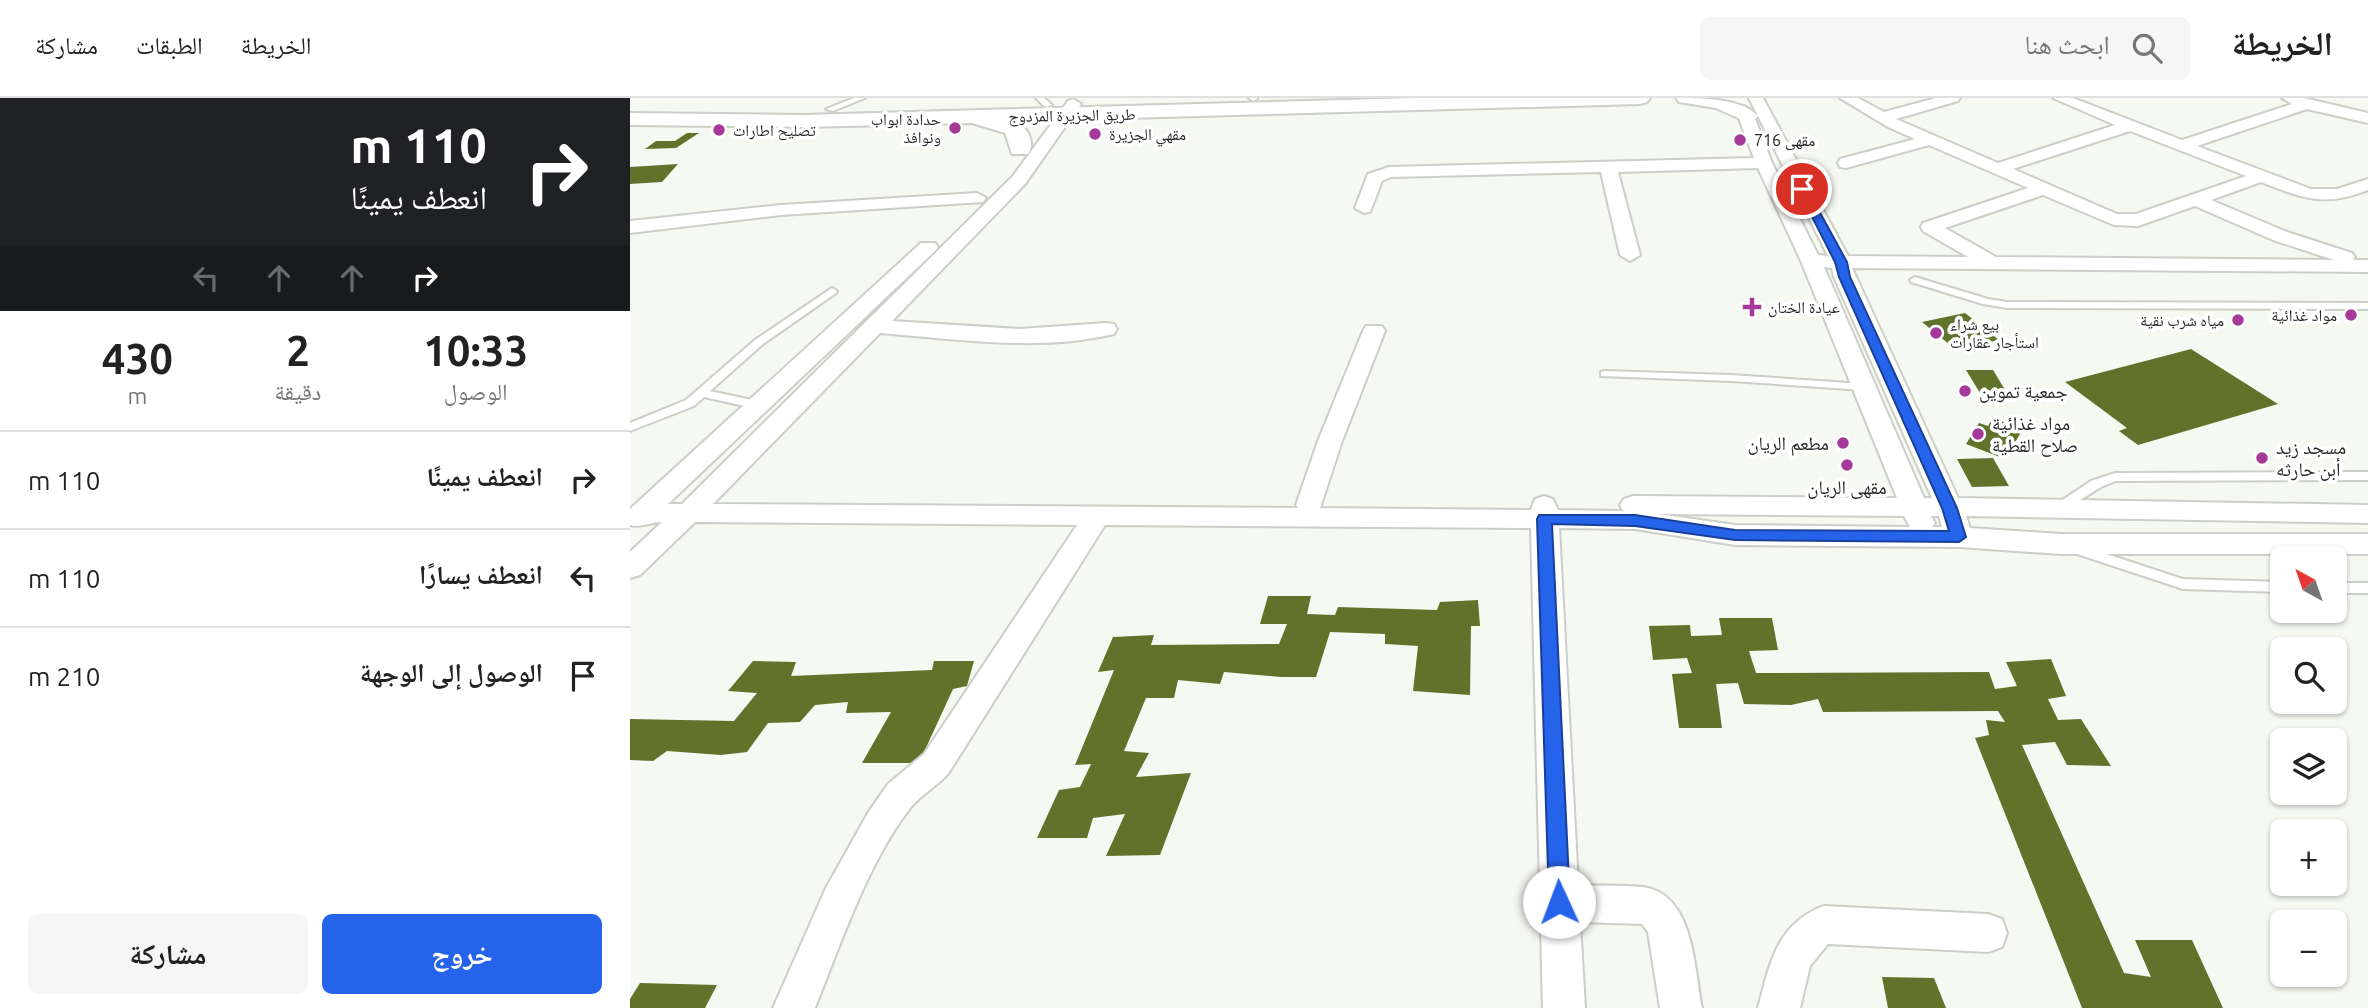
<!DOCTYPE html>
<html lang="ar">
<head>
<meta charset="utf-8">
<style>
  :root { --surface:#fff; --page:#f6f6f6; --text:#222; --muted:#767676; --line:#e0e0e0; --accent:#2563eb }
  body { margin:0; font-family:Ubuntu,"Noto Naskh Arabic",sans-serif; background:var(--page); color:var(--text); direction:rtl; height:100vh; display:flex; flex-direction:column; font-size:26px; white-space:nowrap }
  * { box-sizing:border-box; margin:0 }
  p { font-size:23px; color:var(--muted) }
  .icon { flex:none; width:38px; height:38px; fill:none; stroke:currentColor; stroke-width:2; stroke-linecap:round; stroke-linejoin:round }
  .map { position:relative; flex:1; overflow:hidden; direction:ltr }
  .drawer { display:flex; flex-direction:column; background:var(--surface); width:630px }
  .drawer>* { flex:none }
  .top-card { background:#202124; color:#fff; overflow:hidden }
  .needle { width:46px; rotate:320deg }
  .buttons { position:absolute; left:1640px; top:448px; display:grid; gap:14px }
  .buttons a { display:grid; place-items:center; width:77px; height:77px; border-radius:10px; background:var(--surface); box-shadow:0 2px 5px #0004; font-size:35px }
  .pin { position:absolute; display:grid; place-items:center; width:60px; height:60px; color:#fff; margin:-30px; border:4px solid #fff; border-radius:50%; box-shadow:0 2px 7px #0007 }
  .me { position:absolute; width:77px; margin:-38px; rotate:358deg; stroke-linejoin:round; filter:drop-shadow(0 0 5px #0008) }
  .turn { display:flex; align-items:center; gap:24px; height:147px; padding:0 28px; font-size:32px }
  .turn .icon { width:91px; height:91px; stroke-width:2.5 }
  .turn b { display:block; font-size:49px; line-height:60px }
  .lanes { display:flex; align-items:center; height:66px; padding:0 28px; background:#0003; justify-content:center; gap:35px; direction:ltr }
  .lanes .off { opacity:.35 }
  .eta { display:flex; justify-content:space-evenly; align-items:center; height:119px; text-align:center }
  .eta b { font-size:42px; font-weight:700; line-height:49px }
  .cta { display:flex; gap:14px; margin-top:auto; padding:14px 28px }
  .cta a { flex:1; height:80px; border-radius:10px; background:var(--accent); color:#fff; font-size:28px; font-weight:700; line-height:80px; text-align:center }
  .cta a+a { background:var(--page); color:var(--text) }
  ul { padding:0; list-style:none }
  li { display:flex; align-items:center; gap:21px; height:98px; padding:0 28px; border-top:2px solid var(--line) }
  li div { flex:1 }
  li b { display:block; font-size:26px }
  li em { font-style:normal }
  header { display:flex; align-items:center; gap:42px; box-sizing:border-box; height:98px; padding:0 35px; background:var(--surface); border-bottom:2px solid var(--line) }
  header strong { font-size:33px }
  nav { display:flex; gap:38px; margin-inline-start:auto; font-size:24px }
  .search { width:490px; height:63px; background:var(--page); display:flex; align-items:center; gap:18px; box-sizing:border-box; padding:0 24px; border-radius:10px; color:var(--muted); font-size:26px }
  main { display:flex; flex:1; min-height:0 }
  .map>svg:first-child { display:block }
</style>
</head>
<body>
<header>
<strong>الخريطة</strong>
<div class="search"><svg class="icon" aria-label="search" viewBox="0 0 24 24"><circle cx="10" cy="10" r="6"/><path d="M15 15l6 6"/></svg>ابحث هنا</div>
<nav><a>الخريطة</a><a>الطبقات</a><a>مشاركة</a></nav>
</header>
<main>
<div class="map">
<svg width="1738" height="910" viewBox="0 0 1738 910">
  <rect width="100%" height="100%" fill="#f6f8f2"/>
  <path fill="#61732b" d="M57 35H69L46 50 15 51 26 43H45Z
    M48 66 32 84 0 86V69Z
    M1335 215 1369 242 1325 251 1292 224Z
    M1561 251 1648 306 1508 347 1489 333 1497 330 1435 284Z
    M1336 272H1363L1380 300H1353Z
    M1363 320 1393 331 1375 361 1336 346 1349 325 1358 328Z
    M1363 360 1379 388 1342 389 1327 361Z
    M638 498H681L677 516 705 517 708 509 807 512 810 504 848 502 850 528H841L840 597 783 593 788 548 755 546V536L700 534 686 579H651L594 574 590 586 548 582 544 600H516L494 653 519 655 506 679 561 675 530 757 476 758 495 716 463 720 457 740H407L429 692 450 689 461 666 445 667 484 572 468 574 483 539 524 537 521 547 649 546 657 526H630Z
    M1089 520H1142L1148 552 1119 553 1126 575 1359 574 1365 591 1387 588 1376 564 1421 561 1436 598 1418 601 1428 622 1451 621 1481 668 1437 667 1425 644 1392 647 1494 875 1521 879 1505 842H1562L1593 910H1452L1345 640 1359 637 1356 622 1375 624 1368 613 1193 614 1188 601 1161 607 1114 606 1108 585 1086 586 1092 630H1049L1042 576 1062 575 1057 560 1023 562 1019 528 1060 527 1061 538 1092 537Z
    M123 563 166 564 161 578 302 572 304 563H344L337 588 323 591 289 665H232L261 614 216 615 218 604 185 607 170 624 138 625 117 654 91 657 37 653 23 663 0 662V621L104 623 127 595 98 593Z
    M1252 879 1304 880 1316 910H1258Z
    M10 885 87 887 75 910H0V901Z"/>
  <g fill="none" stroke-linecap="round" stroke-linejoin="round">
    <defs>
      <path id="service" d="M224 0H235L203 13 196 11Z
        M406 0H414L422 7 415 9Z
        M619 0H627V1L623 3Z
        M1285 179 1358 201 1377 204 1738 205V211L1377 210 1353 206 1281 184 1280 182Z
        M202 190 207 193 206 195 133 246 80 293 132 304V310L128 311 74 299 64 308 0 333V325L56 302 125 242Z
        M975 273 1101 277 1234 286 1240 289 1234 292 1101 283 971 278V274Z
        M1738 374V382L1486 383 1471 389 1431 414H1421L1419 411 1461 383 1485 375Z
        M1446 446 1553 481 1652 484V494L1553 491 1441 454 1439 451Z
        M1704 485H1738V495H1704Z"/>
      <path id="minor" d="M1119 0H1133L1218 158 1338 159 1293 133 1291 129 1293 125 1398 90 1299 47 1216 70 1210 69 1208 65 1210 61 1285 41 1258 29 1210 0H1228L1254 14 1306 0H1330L1328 3 1266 21 1368 65 1485 27 1423 0H1443L1552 42 1662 6 1652 0H1674L1738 15V25L1677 11 1567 48 1681 91H1707L1738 81V92C1694 109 1674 101 1631 84L1581 102 1657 134 1722 155 1725 159 1723 162H1738V174L1222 170 1328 400 1738 407V425L1336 418 1340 430 1431 436H1738V456H1431L1329 449 1105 447 1005 431 929 430 948 787C969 788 992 787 1013 789 1064 796 1064 870 1072 910H1030L1018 834 1012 826 950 824 955 910H913L901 430 475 427 318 676C307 688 292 696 281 709 239 762 210 847 185 910H143L196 790 238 715 258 686 294 656 447 427 65 424 10 477 0 480V454L32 424C21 424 11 430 0 427V411L291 145H305L308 149 305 153 38 406H52L383 78 438 3 443 1 451 6 395 86 262 223 390 231 476 225 484 226 487 231 484 236C409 254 326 241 250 235L83 406 668 410 666 407 688 343 733 233 736 228H752L755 233 712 343 690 410 901 412 905 401 914 398 923 401 928 412 993 413 990 407 994 401 1003 398 1267 400 1171 163 1128 70 988 74 1010 157 1000 163 990 157 971 74 761 79 752 83 740 114 734 115 725 110 738 76 759 69 1124 60 1106 13 1114 8 1122 13 1142 65 1188 157 1198 158ZM1500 33 1616 78 1506 116H1487L1383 71ZM1413 97 1484 127 1508 128 1565 108 1643 142 1704 162 1366 159 1315 130ZM1194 169 1202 170 1204 179 1302 400H1294ZM1028 416 1274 418 1280 429 1105 427ZM1301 418H1309L1312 429H1302L1305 425Z
        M347 95 356 100 353 104 151 117 0 135V123L151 107Z
        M1193 808 1358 816 1372 821 1377 835 1372 849 1358 854 1198 846 1180 868 1170 910H1128C1140 865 1146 827 1193 808Z"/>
      <path id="secondary" d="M785 0H1020L1017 4 1010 6 387 23C397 30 406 44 398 56H382L375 35 342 25 174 29 0 27V15L174 17Z
        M1046 0C1072 0 1110 0 1128 18L1124 22 1117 24 1086 10 1049 4Z"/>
    </defs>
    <use href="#service" stroke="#cccec8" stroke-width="4"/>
    <use href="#minor" stroke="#cccec8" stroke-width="4"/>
    <use href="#secondary" stroke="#cccec8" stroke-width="4"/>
    <use href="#service" fill="#fff" fill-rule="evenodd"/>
    <use href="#minor" fill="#fff" fill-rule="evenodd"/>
    <use href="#secondary" fill="#fff" fill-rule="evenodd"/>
  </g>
  <path fill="#2563eb" stroke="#184099" stroke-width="2" d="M1172 88 1177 91 1217 164 1220 179 1327 410 1336 439 1329 444 1105 442 1005 428 922 426 940 804 937 812 929 815 922 812 919 804 907 421 909 417H1005L1105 432 1319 433 1312 410 1209 179 1205 164 1168 91Z"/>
  <g fill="#a4399a" stroke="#fff" stroke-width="2.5">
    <circle cx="325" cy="30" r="7"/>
    <circle cx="89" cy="32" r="7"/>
    <circle cx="465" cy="36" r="7"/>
    <circle cx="1110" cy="42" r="7"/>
    <path d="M1118.5 198.5h7v7h7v7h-7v7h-7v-7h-7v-7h7z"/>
    <circle cx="1721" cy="217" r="7"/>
    <circle cx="1608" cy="222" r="7"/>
    <circle cx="1306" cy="235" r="7"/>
    <circle cx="1335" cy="293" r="7"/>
    <circle cx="1348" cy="336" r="7"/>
    <circle cx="1213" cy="345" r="7"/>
    <circle cx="1632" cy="360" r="7"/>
    <circle cx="1217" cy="367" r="7"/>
  </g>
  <g text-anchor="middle" stroke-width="7" stroke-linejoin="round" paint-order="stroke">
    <g font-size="16" fill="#282927" stroke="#fff">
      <text transform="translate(442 17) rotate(-1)" y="6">طريق الجزيرة المزدوج</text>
    </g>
    <g font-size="16" fill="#282927" stroke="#fff" text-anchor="start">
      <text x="311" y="27" text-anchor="end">حدادة ابواب<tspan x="311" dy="18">ونوافذ</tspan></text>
      <text x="103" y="38">تصليح اطارات</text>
      <text x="479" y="42">مقهي الجزيرة</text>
      <text x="1124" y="48">مقهى 716</text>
      <text x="1138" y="215">عيادة الختان</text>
      <text x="1707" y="223" text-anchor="end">مواد غذائية</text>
      <text x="1594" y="228" text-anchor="end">مياه شرب نقية</text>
      <text x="1320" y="232">بيع شراء<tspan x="1320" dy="18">استأجار عقارات</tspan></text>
    </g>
    <g font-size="19" fill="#282927" stroke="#fff" text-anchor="start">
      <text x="1349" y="300">جمعية تموين</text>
      <text x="1362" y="332">مواد غذائية<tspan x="1362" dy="22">صلاح القطية</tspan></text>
      <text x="1199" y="352" text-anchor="end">مطعم الريان</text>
      <text x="1646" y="356">مسجد زيد<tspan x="1646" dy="22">أبن حارثه</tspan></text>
      <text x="1217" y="396" text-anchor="middle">مقهى الريان</text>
    </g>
  </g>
</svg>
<div class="buttons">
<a><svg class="needle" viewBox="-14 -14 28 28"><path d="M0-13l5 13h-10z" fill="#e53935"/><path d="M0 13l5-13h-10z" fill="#767676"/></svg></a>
<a><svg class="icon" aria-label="search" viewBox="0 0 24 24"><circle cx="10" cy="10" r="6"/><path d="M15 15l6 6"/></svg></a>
<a><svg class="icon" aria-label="layers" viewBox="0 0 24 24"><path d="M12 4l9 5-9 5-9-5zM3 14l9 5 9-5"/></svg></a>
<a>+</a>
<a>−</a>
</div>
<div class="pin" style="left:1172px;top:91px;background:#d93025"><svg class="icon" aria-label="arrive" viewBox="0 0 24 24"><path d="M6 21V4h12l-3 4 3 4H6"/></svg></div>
<svg class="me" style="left:929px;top:804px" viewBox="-20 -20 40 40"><circle r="19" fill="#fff"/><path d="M0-13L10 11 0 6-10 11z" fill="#2563eb"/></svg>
</div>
<section class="drawer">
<div class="top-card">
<div class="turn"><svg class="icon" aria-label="right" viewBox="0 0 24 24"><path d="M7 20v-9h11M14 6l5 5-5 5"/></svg><div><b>110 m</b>انعطف يمينًا</div></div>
<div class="lanes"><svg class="icon off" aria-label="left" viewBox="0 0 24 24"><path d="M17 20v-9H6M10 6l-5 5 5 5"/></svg><svg class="icon off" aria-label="ahead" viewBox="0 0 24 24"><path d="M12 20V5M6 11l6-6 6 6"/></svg><svg class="icon off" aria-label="ahead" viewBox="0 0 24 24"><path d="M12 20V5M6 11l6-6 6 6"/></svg><svg class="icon" aria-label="right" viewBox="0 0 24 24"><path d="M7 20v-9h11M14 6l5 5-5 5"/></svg></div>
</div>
<div class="eta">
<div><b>10:33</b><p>الوصول</p></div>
<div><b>2</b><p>دقيقة</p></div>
<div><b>430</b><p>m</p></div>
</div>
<ul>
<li><svg class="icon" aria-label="right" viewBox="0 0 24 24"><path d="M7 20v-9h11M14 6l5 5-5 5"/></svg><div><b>انعطف يمينًا</b></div><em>110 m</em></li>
<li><svg class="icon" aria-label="left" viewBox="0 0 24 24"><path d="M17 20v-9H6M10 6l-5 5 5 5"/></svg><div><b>انعطف يسارًا</b></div><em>110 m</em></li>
<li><svg class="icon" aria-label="arrive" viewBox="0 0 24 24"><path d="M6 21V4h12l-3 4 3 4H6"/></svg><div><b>الوصول إلى الوجهة</b></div><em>210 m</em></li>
</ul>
<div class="cta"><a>خروج</a><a>مشاركة</a></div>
</section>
</main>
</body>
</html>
